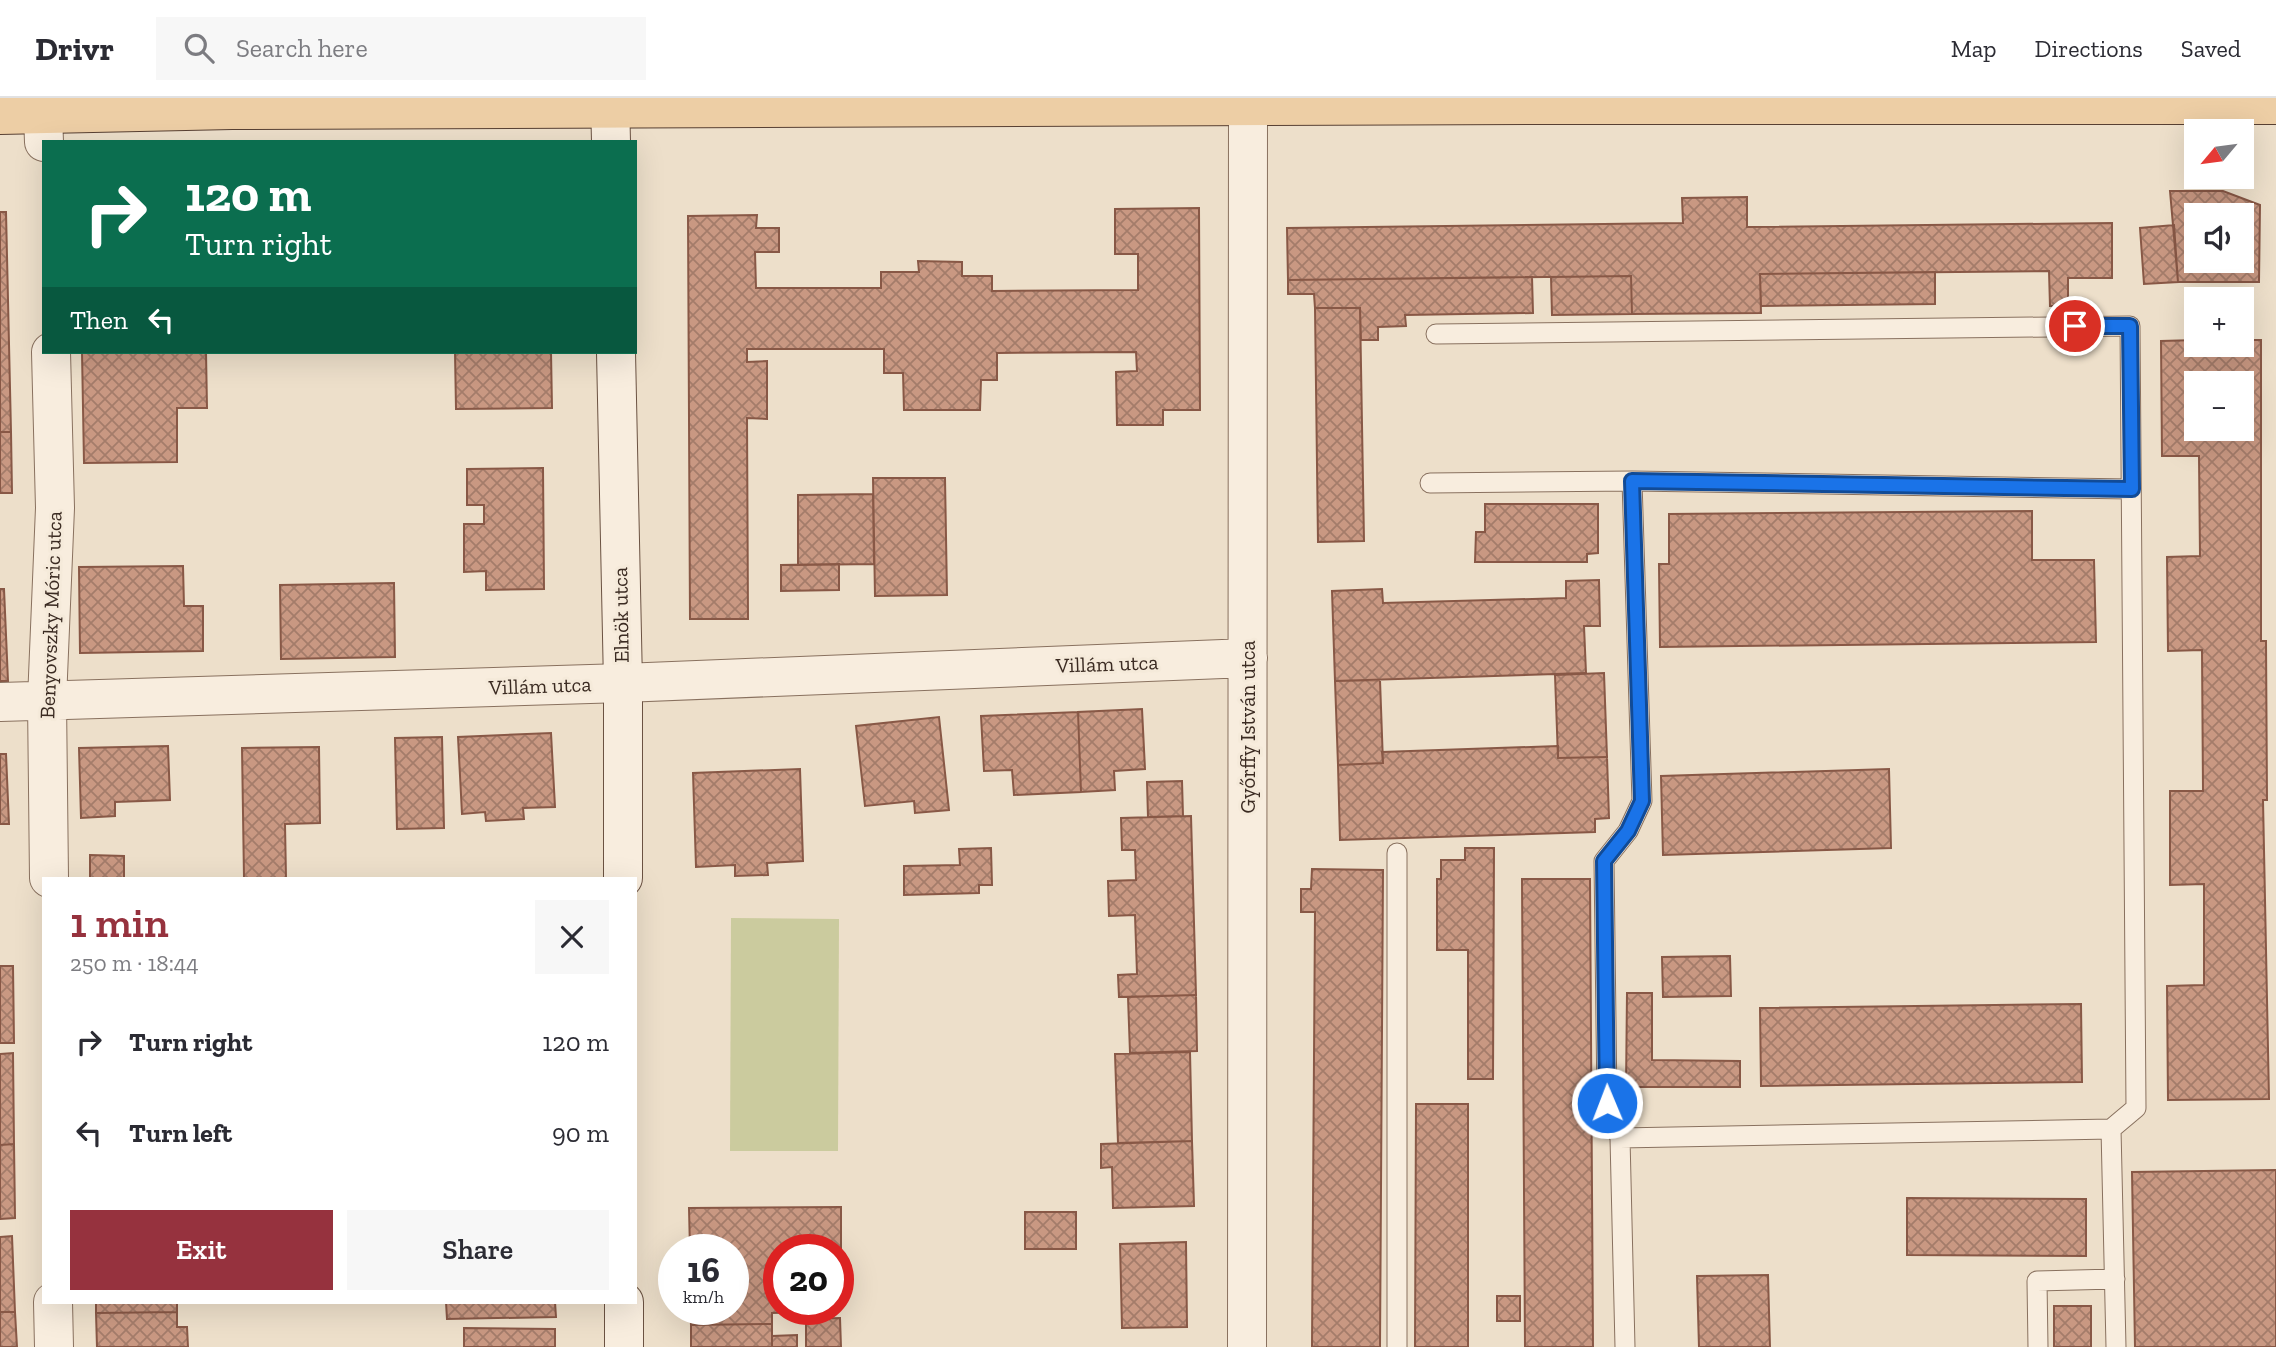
<!DOCTYPE html>
<html lang="en">
<head>
<meta charset="utf-8">
<style>
  :root { --surface:#fff; --page:#f7f7f7; --text:#2b2b33; --muted:#7c7c81; --line:#e1e1e2; --accent:#96323e }
  body { margin:0; font-family:"Zilla Slab",serif; background:var(--page); color:var(--text); height:100vh; display:flex; flex-direction:column; font-size:26px; white-space:nowrap }
  * { box-sizing:border-box; margin:0 }
  p { font-size:23px; color:var(--muted) }
  .icon { flex:none; width:38px; height:38px; fill:none; stroke:currentColor; stroke-width:2; stroke-linecap:round; stroke-linejoin:round }
  .map { position:relative; flex:1; overflow:hidden }
  .details { position:absolute; left:42px; top:779px; width:595px; height:427px; display:flex; flex-direction:column; background:var(--surface); border-radius:0px; box-shadow:0 7px 28px #0002 }
  .details>* { flex:none }
  .banner { position:absolute; left:42px; top:42px; width:595px; height:214px; border-radius:0px; box-shadow:0 7px 28px #0002; background:#0b6e4f; color:#fff; overflow:hidden }
  .needle { width:46px; rotate:241deg }
  .controls { position:absolute; left:2184px; top:21px; display:grid; gap:14px }
  .controls a { display:grid; place-items:center; width:70px; height:70px; border-radius:0px; background:var(--surface); box-shadow:0 7px 28px #0002; font-size:35px }
  .speed { position:absolute; left:658px; top:1136px; display:flex; gap:14px; font-size:35px; font-weight:700; text-align:center }
  .speed>* { display:grid; place-content:center; width:91px; height:91px; border-radius:50%; background:var(--surface); box-shadow:0 7px 28px #0002; line-height:1 }
  .speed small { font-size:18px; font-weight:400 }
  .speed .limit { border:10px solid #d22; background:#fff; color:#111 }
  .pin { position:absolute; display:grid; place-items:center; width:60px; height:60px; color:#fff; margin:-30px; border:4px solid #fff; border-radius:50%; box-shadow:0 2px 7px #0007 }
  .me { position:absolute; width:77px; margin:-38px; rotate:359deg; stroke-linejoin:round; filter:drop-shadow(0 0 5px #0008) }
  .turn { display:flex; align-items:center; gap:24px; height:147px; padding:0 28px; font-size:32px }
  .turn .icon { width:91px; height:91px; stroke-width:2.5 }
  .turn b { display:block; font-size:49px; line-height:60px }
  .then { display:flex; align-items:center; height:66px; padding:0 28px; background:#0003; gap:14px; font-size:26px }
  .round { display:grid; place-items:center; flex:none; width:74px; height:74px; border-radius:0px; background:var(--page) }
  .overview { display:flex; align-items:center; justify-content:space-between; height:119px; padding:0 28px }
  h1 { font-size:42px; font-weight:600; line-height:52px; color:var(--accent) }
  .action { display:flex; gap:14px; margin-top:auto; padding:14px 28px }
  .action a { flex:1; height:80px; border-radius:0px; background:var(--accent); color:#fff; font-size:28px; font-weight:600; line-height:80px; text-align:center }
  .action a+a { background:var(--page); color:var(--text) }
  ul { padding:0; list-style:none }
  li { display:flex; align-items:center; gap:21px; height:91px; padding:0 28px }
  li div { flex:1 }
  li b { display:block; font-size:26px }
  li em { font-style:normal }
  header { display:flex; align-items:center; gap:42px; box-sizing:border-box; height:98px; padding:0 35px; background:var(--surface); border-bottom:2px solid var(--line) }
  header strong { font-size:33px }
  nav { display:flex; gap:38px; margin-inline-start:auto; font-size:24px }
  .search { width:490px; height:63px; background:var(--page); display:flex; align-items:center; gap:18px; box-sizing:border-box; padding:0 24px; border-radius:0px; color:var(--muted); font-size:26px }
  .map>svg:first-child { display:block }
</style>
</head>
<body>
<header>
<strong>Drivr</strong>
<div class="search"><svg class="icon" aria-label="search" viewBox="0 0 24 24"><circle cx="10" cy="10" r="6"/><path d="M15 15l6 6"/></svg>Search here</div>
<nav><a>Map</a><a>Directions</a><a>Saved</a></nav>
</header>
<div class="map">
<svg width="2276" height="1249" viewBox="0 0 2276 1249">
  <defs>
    <pattern id="building-cross-hatch" width="8" height="8" patternUnits="userSpaceOnUse" patternTransform="scale(1.75)"><rect width="8" height="8" fill="#c99882"/><path d="M0 0l8 8M0 8l8-8" fill="none" stroke="#a47c6a"/></pattern>
  </defs>
  <rect width="100%" height="100%" fill="#eddfca"/>
  <path fill="#cbcb9e" d="M731 820 839 821 838 1053H730Z"/>
  <path fill="url(#building-cross-hatch)" stroke="#885846" stroke-width="2" fill-rule="evenodd" d="M2170 93H2223L2260 107 2259 184H2178ZM2196 117H2242V163H2196Z
    M1747 99V129L2112 125V180H2068V208H2050L2049 173 1760 176 1761 215 1632 216 1631 178 1288 182 1287 130 1683 125 1682 100Z
    M1199 110 1200 312H1163V327H1117L1116 274 1137 273 1136 254 997 255V282H981L980 312H904L903 275H884V251H747V264L767 263V321L747 320 748 521H690L688 118 757 117 756 130H779V154H755L756 190H881V174H919L918 163 962 164V178H992V193L1138 192V156H1115V111Z
    M0 114H6L11 334H0Z
    M2174 127 2178 184 2144 186 2140 130Z
    M1935 174V206L1761 208 1760 176Z
    M1631 178 1632 216 1552 217 1551 179Z
    M1532 179 1533 215 1405 217 1406 228 1378 229V242H1361L1360 210H1315L1314 196H1288V182Z
    M1315 210H1360L1364 443 1318 444Z
    M2196 242V247H2242V242H2261V543H2266L2267 702H2263L2269 1001 2168 1002 2167 888 2204 887V786L2170 787V693H2203L2202 552 2168 553 2167 459 2200 458 2199 358H2162L2161 243ZM2196 285H2242V331H2196Z
    M82 254H206L207 310H177V364L84 365Z
    M455 254H551L552 310 456 311Z
    M0 334H11L12 395H0Z
    M543 370 544 491 486 492V473L464 474V426H484V407H467V371Z
    M873 380H945L947 497 875 498Z
    M873 396 874 466 798 467V397Z
    M1485 406H1598V455L1587 456V464H1475L1476 434H1485Z
    M2032 413V462H2094L2096 544 1660 549 1659 466H1669V416Z
    M839 466V492L781 493V467Z
    M183 468 184 508H203V553L80 555 79 469Z
    M1599 482 1600 528H1584L1586 575 1335 583 1332 493 1382 491 1383 505 1566 500V483Z
    M394 485 395 559 281 561 280 487Z
    M0 491H4L8 583H0Z
    M1604 575 1607 659 1558 660 1555 577Z
    M1380 582 1383 665 1338 667 1335 583Z
    M1142 611 1145 671 1114 673 1115 692 1081 694 1078 614Z
    M1078 614 1081 694 1014 697 1012 672 984 673 981 618Z
    M939 619 949 712 915 715 914 703 865 708 856 628Z
    M551 635 555 709 523 710 524 721 486 723 485 714 462 716 458 639Z
    M442 639 444 730 397 731 395 640Z
    M168 648 170 702 115 704V718L81 720 79 650Z
    M1558 648V660L1607 659 1609 720 1595 721V734L1340 742 1338 667 1383 665 1382 654Z
    M319 649 320 725 285 726 286 780H244L242 650Z
    M0 656H6L9 726H0Z
    M800 671 803 763 767 765 768 777 735 778V767L696 769 693 675Z
    M1889 671 1891 750 1663 757 1661 678Z
    M1182 683 1183 718 1148 719 1147 684Z
    M1191 718 1196 897 1119 899 1118 877 1137 876 1135 817 1109 818 1108 783 1136 782 1135 752H1122L1121 720Z
    M991 750 992 787H979V795L904 797V768L960 767 959 751Z
    M1465 750H1494L1493 981H1468V852H1437V781H1441V762H1465Z
    M90 757 124 758V780H90Z
    M1312 771 1383 772 1380 1249H1312L1315 814H1301V791H1311Z
    M1522 781H1590L1593 1249H1525Z
    M1730 858 1731 898 1663 899 1662 859Z
    M0 868H13L14 945H0Z
    M1627 895H1652V962L1740 963V989H1626Z
    M1196 897 1197 953 1130 955 1128 899Z
    M2081 906 2082 984 1761 988 1760 910Z
    M1190 954 1192 1043 1118 1045 1115 956Z
    M13 955 14 1046 0 1047V956Z
    M1416 1006H1468V1249H1415Z
    M1192 1043 1194 1108 1113 1110 1112 1069 1101 1070V1046Z
    M14 1046 15 1120 0 1121V1047Z
    M2276 1072V1249H2135L2132 1074Z
    M1907 1100 2086 1101V1158L1907 1157Z
    M841 1109V1181H838V1152H779V1182H773V1192H779V1211H804V1214L772 1215V1226L691 1227 690 1211H733V1152H690L689 1110Z
    M1025 1114H1076V1151H1025Z
    M12 1138 15 1214H0V1139Z
    M1186 1144 1187 1229 1122 1230 1120 1146Z
    M1768 1177 1770 1249H1699L1697 1178Z
    M1497 1198H1520V1223H1497Z
    M96 1204H177V1214L96 1215Z
    M446 1204H555L556 1219 447 1221Z
    M2054 1208H2091V1249H2054Z
    M0 1214H15L17 1249H0Z
    M177 1214V1229H187L188 1249H97L96 1215Z
    M840 1220 841 1249H806V1221Z
    M772 1226V1249H691V1227Z
    M464 1230 555 1231V1249H464Z
    M797 1237V1249H772V1238Z"/>
  <g fill="none" stroke-linecap="round" stroke-linejoin="round">
    <defs>
      <path id="lane" d="M1436 236 2130 228 2136 1010 2111 1031
        M1632 383 2131 391
        M1430 385 1632 383 1642 703 1628 733 1604 763 1607 1005 1620 1040
        M1397 1249V755
        M1625 1249 1620 1040 2111 1031 2116 1249
        M2038 1249 2037 1183 2115 1181"/>
      <path id="street" d="M43 17 44 44
        M0 604 623 585 1248 560
        M49 780 47 602 55 410 51 254
        M53 1204 54 1249
        M1247 1249 1248 9"/>
      <path id="secondary" d="M610 0 611 44
        M616 254 623 585V780
        M624 1204V1249"/>
      <path id="primary" d="M0 17 232 12 1541 7H2276"/>
    </defs>
    <use href="#lane" stroke="#89715f" stroke-width="21"/>
    <use href="#street" stroke="#89715f" stroke-width="40"/>
    <use href="#secondary" stroke="#6b5242" stroke-width="40"/>
    <use href="#primary" stroke="#584033" stroke-width="40"/>
    <use href="#lane" stroke="#f8edde" stroke-width="19"/>
    <use href="#street" stroke="#f8edde" stroke-width="38"/>
    <use href="#secondary" stroke="#f8edde" stroke-width="38"/>
    <use href="#primary" stroke="#edcea5" stroke-width="38"/>
  </g>
  <g fill="none" stroke-linecap="round" stroke-linejoin="round">
    <defs>
      <path id="route" d="M1607 1005 1604 763 1628 733 1642 703 1632 383 2132 391 2130 228H2075"/>
    </defs>
    <use href="#route" stroke="#114b97" stroke-width="18"/>
    <use href="#route" stroke="#1a73e8" stroke-width="12"/>
  </g>
  <g text-anchor="middle" stroke-width="6" stroke-linejoin="round" paint-order="stroke">
    <g font-size="21" fill="#3b2b22" stroke="#f5eada">
      <text transform="translate(51 517) rotate(-88)" y="7">Benyovszky Móric utca</text>
      <text transform="translate(621 517) rotate(-91)" y="7">Elnök utca</text>
      <text transform="translate(1107 566) rotate(-2)" y="7">Villám utca</text>
      <text transform="translate(540 588) rotate(-2)" y="7">Villám utca</text>
      <text transform="translate(1248 629) rotate(-90)" y="7">Győrffy István utca</text>
    </g>
  </g>
</svg>
<div class="controls">
<a><svg class="needle" viewBox="-14 -14 28 28"><path d="M0-13l5 13h-10z" fill="#e53935"/><path d="M0 13l5-13h-10z" fill="#7c7c81"/></svg></a>
<a><svg class="icon" aria-label="sound" viewBox="0 0 24 24"><path d="M4 9h4l5-4v14l-5-4H4zM17 9q2 3 0 6"/></svg></a>
<a>+</a>
<a>−</a>
</div>
<div class="speed"><div>16<small>km/h</small></div><div class="limit">20</div></div>
<div class="pin" style="left:2075px;top:228px;background:#d93025"><svg class="icon" aria-label="arrive" viewBox="0 0 24 24"><path d="M6 21V4h12l-3 4 3 4H6"/></svg></div>
<svg class="me" style="left:1607px;top:1005px" viewBox="-20 -20 40 40"><circle r="17" fill="#1a73e8" stroke="#fff" stroke-width="3"/><path d="M0-11L8 9 0 5-8 9z" fill="#fff"/></svg>
<div class="banner">
<div class="turn"><svg class="icon" aria-label="right" viewBox="0 0 24 24"><path d="M7 20v-9h11M14 6l5 5-5 5"/></svg><div><b>120 m</b>Turn right</div></div>
<div class="then">Then<svg class="icon" aria-label="left" viewBox="0 0 24 24"><path d="M17 20v-9H6M10 6l-5 5 5 5"/></svg></div>
</div>
<section class="details">
<div class="overview"><div><h1>1 min</h1><p>250 m · 18:44</p></div><a class="round"><svg class="icon" aria-label="close" viewBox="0 0 24 24"><path d="M6 6l12 12M18 6L6 18"/></svg></a></div>
<ul>
<li><svg class="icon" aria-label="right" viewBox="0 0 24 24"><path d="M7 20v-9h11M14 6l5 5-5 5"/></svg><div><b>Turn right</b></div><em>120 m</em></li>
<li><svg class="icon" aria-label="left" viewBox="0 0 24 24"><path d="M17 20v-9H6M10 6l-5 5 5 5"/></svg><div><b>Turn left</b></div><em>90 m</em></li>
</ul>
<div class="action"><a>Exit</a><a>Share</a></div>
</section>
</div>
</body>
</html>
